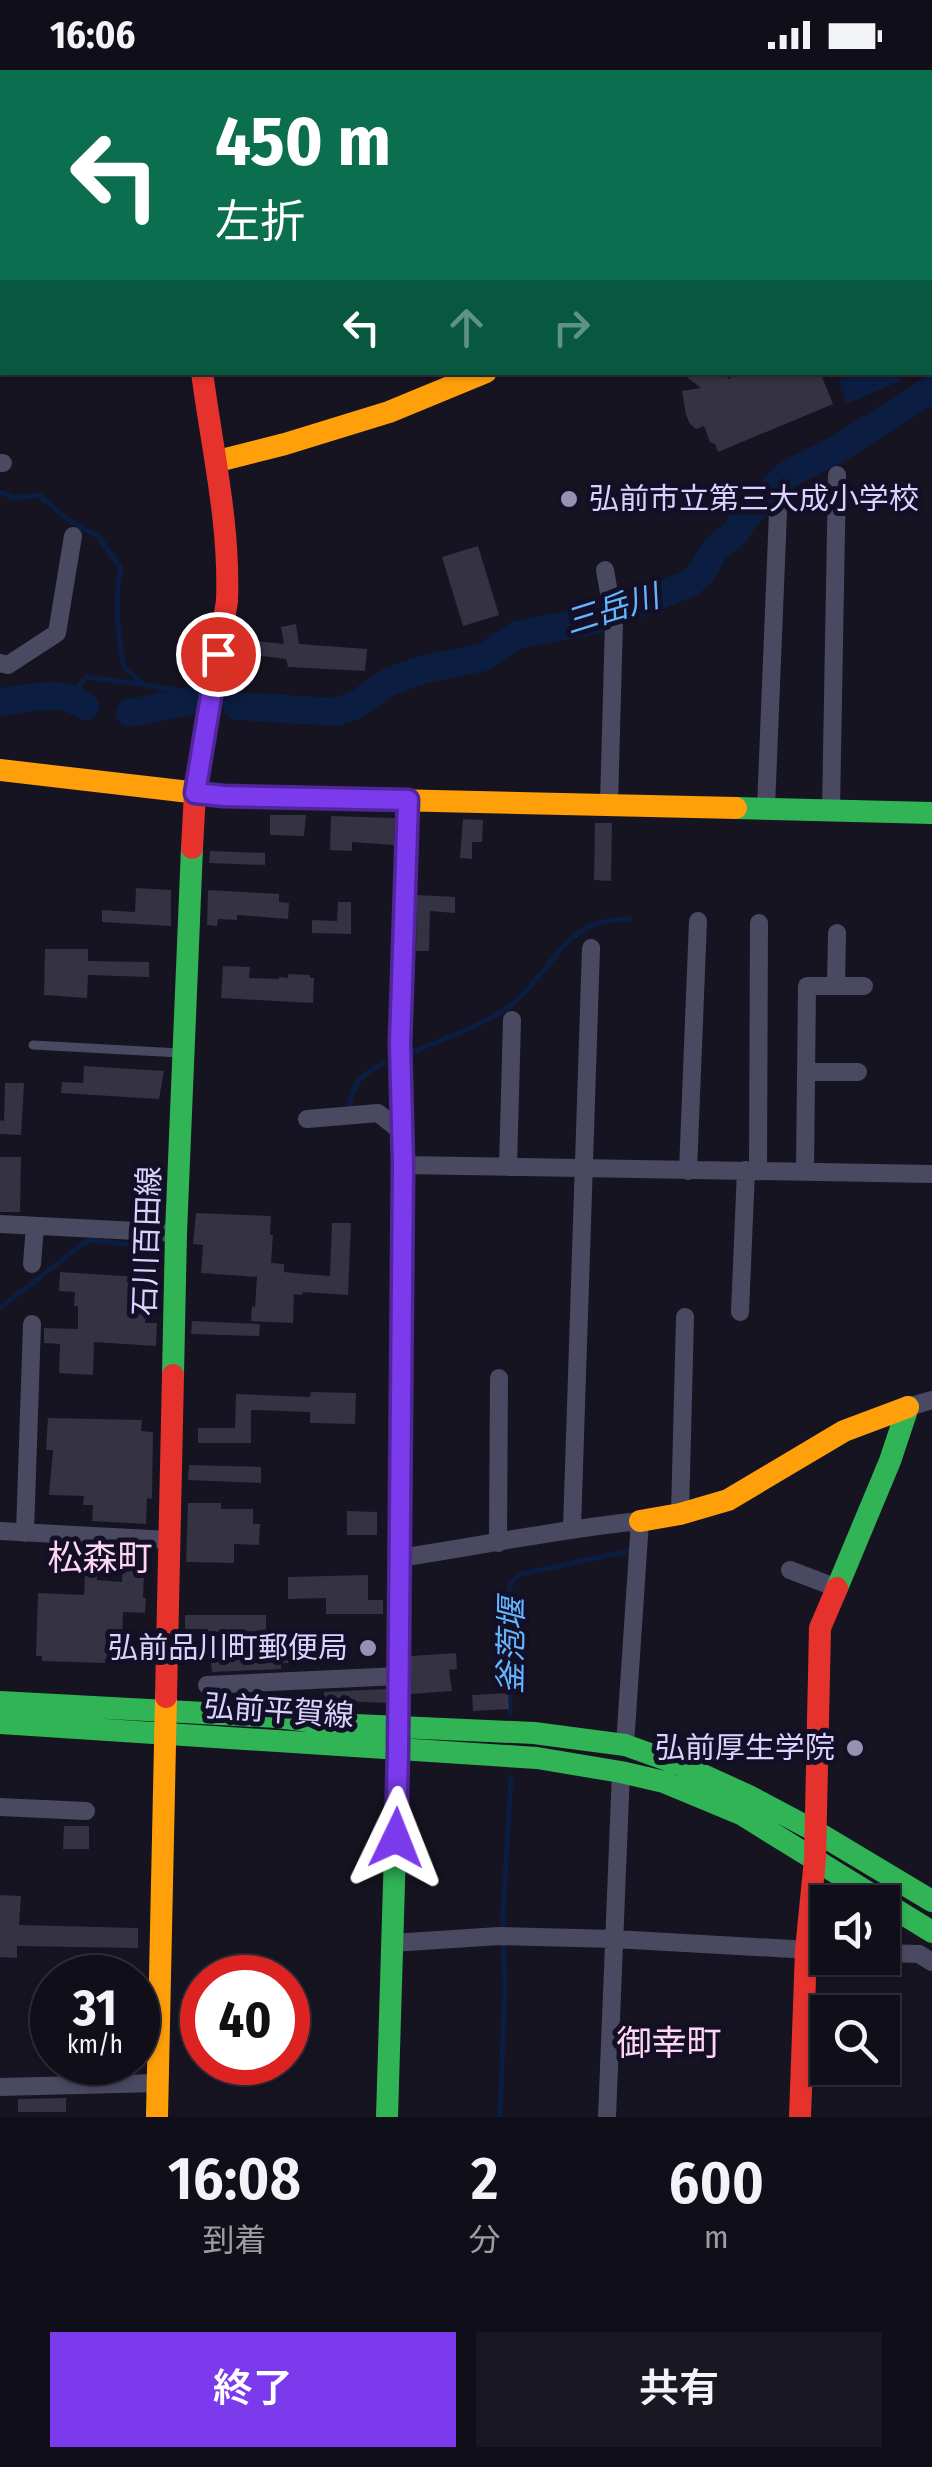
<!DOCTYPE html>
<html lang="ja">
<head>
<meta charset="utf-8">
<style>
  :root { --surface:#100f19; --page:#191822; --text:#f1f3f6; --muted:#9c9ca2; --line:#302f38; --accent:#7c3aed }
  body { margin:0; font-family:"Fira Sans Condensed","Noto Sans JP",sans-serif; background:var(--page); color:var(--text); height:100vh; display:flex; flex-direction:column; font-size:38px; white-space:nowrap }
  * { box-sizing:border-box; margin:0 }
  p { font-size:32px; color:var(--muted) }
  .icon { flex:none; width:55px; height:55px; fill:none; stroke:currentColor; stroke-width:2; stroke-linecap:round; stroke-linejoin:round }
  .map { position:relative; height:2047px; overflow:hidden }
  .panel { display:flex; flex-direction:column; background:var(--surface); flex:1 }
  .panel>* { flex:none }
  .guide { position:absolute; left:0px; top:0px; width:932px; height:305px; box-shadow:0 2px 8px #0004,0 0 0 2px var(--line); background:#0b6e4f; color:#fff; overflow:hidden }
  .fabs { position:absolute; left:810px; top:1815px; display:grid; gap:20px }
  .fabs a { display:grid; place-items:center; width:90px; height:90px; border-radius:0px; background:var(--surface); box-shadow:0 2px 8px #0004,0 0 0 2px var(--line); font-size:50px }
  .speed { position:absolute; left:30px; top:1885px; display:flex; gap:20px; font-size:50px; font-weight:700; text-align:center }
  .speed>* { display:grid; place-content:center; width:130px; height:130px; border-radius:50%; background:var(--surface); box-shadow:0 2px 8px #0004,0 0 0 2px var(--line); line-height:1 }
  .speed small { font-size:25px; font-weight:400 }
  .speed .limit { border:15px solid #d22; background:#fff; color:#111 }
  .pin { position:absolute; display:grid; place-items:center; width:85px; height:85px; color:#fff; margin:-42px; border:5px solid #fff; border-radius:50%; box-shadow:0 2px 10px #0007 }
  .me { position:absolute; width:110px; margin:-55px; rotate:2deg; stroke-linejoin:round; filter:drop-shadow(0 0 8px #0008) }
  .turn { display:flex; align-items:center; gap:35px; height:210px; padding:0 50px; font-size:45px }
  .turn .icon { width:130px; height:130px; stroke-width:2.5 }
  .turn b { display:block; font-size:70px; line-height:85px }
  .lanes { display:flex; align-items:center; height:95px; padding:0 50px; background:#0003; justify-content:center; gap:50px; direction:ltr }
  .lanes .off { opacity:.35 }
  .eta { display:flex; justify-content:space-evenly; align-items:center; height:170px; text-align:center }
  .eta b { font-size:60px; font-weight:600; line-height:70px }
  .cta { display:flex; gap:20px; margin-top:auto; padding:20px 50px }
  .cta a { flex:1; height:115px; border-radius:0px; background:var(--accent); color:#fff; font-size:40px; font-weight:600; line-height:115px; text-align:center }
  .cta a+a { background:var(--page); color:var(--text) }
  .status { display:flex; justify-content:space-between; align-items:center; height:70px; padding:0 50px; background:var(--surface); direction:ltr }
  .status svg { height:28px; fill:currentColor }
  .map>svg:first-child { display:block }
</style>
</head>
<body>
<div class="status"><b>16:06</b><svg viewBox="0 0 49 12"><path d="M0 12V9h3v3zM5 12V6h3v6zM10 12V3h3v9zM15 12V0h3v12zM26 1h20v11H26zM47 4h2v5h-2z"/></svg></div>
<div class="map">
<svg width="932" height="2047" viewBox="0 0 932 2047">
  <rect width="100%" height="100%" fill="#161421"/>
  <path fill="#0b1e41" d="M859 303H897L901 311 846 334 838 311Z"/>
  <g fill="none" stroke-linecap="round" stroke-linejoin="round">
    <path stroke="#0b1e41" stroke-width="5" d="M0 422 16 428 39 425 70 451 99 467 121 499 118 515 117 547 123 596 144 615 182 621
      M70 627C78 621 79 612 87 607L141 614
      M410 983C438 971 494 951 515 932 556 896 565 848 630 849
      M349 1038C353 1012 361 1004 385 993
      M0 1238 88 1170 153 1177
      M510 1643V1514L521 1504 629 1481
      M502 1861 511 1707
      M500 2047 505 1915 503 1873"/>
    <path stroke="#0b1e41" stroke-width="28" d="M0 632C28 629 61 618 85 636
      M237 636 336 642 356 635 388 612 421 600 484 587 517 565 600 549 690 513 701 503 716 478 734 464 747 445 788 404 838 379 932 319
      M130 643 189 631"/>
  </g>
  <path fill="#343243" d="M680 302H725L728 309 742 302H820L833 334 718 382 715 374 710 372 704 356 696 359 690 354 686 345 682 321 701 318Z
    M478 476 499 545 463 556 442 487Z
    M296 554 299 574 367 579 365 601 288 597 286 589 237 583 238 569 284 574 281 557Z
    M270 745H306L304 766 270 765Z
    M331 746 395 748 394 775 352 772V781L330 780Z
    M463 749 483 750 482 772H472V789L460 788Z
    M595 753H612L611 811 594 810Z
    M210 781 265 783V795L209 793Z
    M136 818 171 820V856L102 852V840L135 842Z
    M208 820 279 824V832L289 833 288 849 237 845V850L218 849 217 856 207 855Z
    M417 825 455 827V843L430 841 429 881H416Z
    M338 832H351V864L312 863V850L337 851Z
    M45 879H88V891L149 892V907L88 905 87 928 44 925Z
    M223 896 250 897 249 908 279 909V907L288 908V904L310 905V908H314L313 933 221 928Z
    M84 996 164 1001 159 1029 61 1023 62 1012 83 1013Z
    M5 1013H24L21 1065 0 1064V1050L4 1051Z
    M0 1087H21L20 1142H0Z
    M196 1143 271 1146 270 1165H273L271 1193 284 1194V1202L304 1204 330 1206 332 1153H351L348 1225 303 1222 302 1225 294 1224 293 1253 251 1251 252 1236 255 1237 257 1207 201 1203 203 1175 193 1174Z
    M140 1200 157 1201 155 1226 147 1225 145 1253H157L156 1276 94 1272 93 1305 59 1303 60 1274 44 1273V1258L78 1259V1236H74L75 1222 59 1221 60 1202 139 1207Z
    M192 1251 260 1254 259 1266 191 1264Z
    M311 1322 356 1323 355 1354 310 1353V1342L251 1340V1373H198V1358H235L236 1324 310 1327Z
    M48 1348 142 1350 141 1361 153 1362 152 1429 147 1428 146 1454 92 1451 93 1435H83L84 1426 49 1425 53 1380H46Z
    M189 1395 261 1397V1413L188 1410Z
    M188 1433H221V1439H253V1454H260L259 1475 234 1474V1493L186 1492Z
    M347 1441 377 1442V1465H347Z
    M53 1476 97 1479V1494L53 1492Z
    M123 1481 145 1482 143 1528H146L145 1543 123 1542 122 1578H111V1589H105V1593L42 1591V1586H36L38 1523 84 1525 85 1506H97V1510L122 1512Z
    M368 1505V1530H383V1544H326V1528L288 1529V1507Z
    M185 1545H266V1570H305V1593H281V1599L212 1602 208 1559H185Z
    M456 1583 457 1599 449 1600 452 1621 411 1624V1586Z
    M386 1619V1633L324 1630V1622Z
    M508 1623 509 1639 473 1641 472 1625Z
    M64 1756H89V1779H63Z
    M0 1825 21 1826 19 1855 138 1858V1878L17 1876V1888L0 1887Z
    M66 2028V2042H18V2029Z"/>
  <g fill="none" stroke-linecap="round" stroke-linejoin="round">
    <path stroke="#4a4962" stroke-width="9" d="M33 975 180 983"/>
    <path stroke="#4a4962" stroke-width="18" d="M553 0 555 2
      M650 0 651 2
      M909 0 911 2
      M448 2 452 0
      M777 2 780 0
      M930 25 932 28
      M930 181 932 184
      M0 393H3
      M605 500 614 552 609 734
      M0 593 8 595 57 563 73 466
      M766 738 778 442
      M831 740 837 405
      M836 916 837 863
      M806 1002H858
      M307 1049 378 1043 402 1062
      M403 1095 932 1104
      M508 1097 512 950
      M758 1100 759 853
      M805 1100 807 916H864
      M688 1101 698 851
      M0 1154 176 1163
      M32 1194 35 1156
      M740 1242 746 1100
      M908 1337 932 1330
      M680 1444 685 1247
      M572 1458 591 878
      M0 1461 169 1470
      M25 1463 32 1254
      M498 1473 499 1308
      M399 1488C480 1476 559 1459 640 1451L625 1675
      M790 1500 837 1518
      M207 1615 399 1606
      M398 1664 403 1095 400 973 408 730
      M0 1737 86 1741
      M392 1873 499 1866 614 1869 828 1881
      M882 1883 919 1884 932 1892
      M0 2017 158 2013
      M607 2047 621 1702"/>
    <path stroke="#30b455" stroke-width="22" d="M930 49 932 47
      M736 738 932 743
      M173 1305 176 1163 192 778
      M837 1518 890 1391 908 1337
      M0 1632 277 1647 333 1654 534 1663 625 1675 681 1695 749 1726 815 1761 932 1831
      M0 1653 537 1688 621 1702 664 1712 741 1744 932 1862
      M387 2047 398 1680"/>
    <path stroke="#ff9f0a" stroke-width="22" d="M187 0V2
      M218 391 285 374 389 342 486 302
      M0 700 224 726 736 738
      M640 1451 680 1444 728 1430 844 1361 908 1337
      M157 2047 166 1627"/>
    <path stroke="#e5322d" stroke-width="22" d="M192 778 195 723 227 531C230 453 212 379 202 302
      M166 1627 173 1305
      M800 2047 806 1880 815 1789 820 1558 837 1518"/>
  </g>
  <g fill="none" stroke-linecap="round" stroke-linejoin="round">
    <defs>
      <path id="route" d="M218 584 195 723 224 726 408 730 400 973 403 1095 398 1680 396 1768"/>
    </defs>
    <use href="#route" stroke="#51269a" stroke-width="25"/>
    <use href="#route" stroke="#7c3aed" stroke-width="18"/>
  </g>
  <g fill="#9591b1" stroke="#130f26" stroke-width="4">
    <circle cx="569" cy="429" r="10"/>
    <circle cx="368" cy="1578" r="10"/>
    <circle cx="855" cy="1678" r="10"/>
  </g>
  <g text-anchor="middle" stroke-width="10" stroke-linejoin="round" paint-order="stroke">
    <g font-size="30" fill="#d9d4ff" stroke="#130f26" text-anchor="end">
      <text x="589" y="439" text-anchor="start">弘前市立第三大成小学校</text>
      <text x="348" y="1588">弘前品川町郵便局</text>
      <text x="835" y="1688">弘前厚生学院</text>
    </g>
    <g font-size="30" fill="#d9d4ff" stroke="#130f26">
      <text transform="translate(147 1171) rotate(-88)" y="10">石川百田線</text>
      <text transform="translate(279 1641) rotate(4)" y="10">弘前平賀線</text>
    </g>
    <g font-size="32" font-style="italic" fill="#62b6ff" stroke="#130f26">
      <text transform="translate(612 539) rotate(-17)" y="11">三岳川</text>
      <text transform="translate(511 1576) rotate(-89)" y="11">釜萢堰</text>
    </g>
    <g font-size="35" fill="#ffd6f0" stroke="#130f26">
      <text x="100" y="1500">松森町</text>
      <text x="669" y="1985">御幸町</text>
    </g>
  </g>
</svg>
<div class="fabs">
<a><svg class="icon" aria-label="sound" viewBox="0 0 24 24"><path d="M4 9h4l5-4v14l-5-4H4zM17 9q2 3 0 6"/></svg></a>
<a><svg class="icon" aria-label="search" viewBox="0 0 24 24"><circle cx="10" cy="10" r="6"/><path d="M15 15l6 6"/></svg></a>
</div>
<div class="speed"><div>31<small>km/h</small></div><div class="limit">40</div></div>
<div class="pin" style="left:218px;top:584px;background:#d93025"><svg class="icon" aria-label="arrive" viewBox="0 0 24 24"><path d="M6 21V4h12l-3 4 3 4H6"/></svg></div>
<svg class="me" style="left:396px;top:1768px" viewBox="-20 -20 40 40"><path d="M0-17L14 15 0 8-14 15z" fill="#7c3aed" stroke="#fff" stroke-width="4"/></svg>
<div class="guide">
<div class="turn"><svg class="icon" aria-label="left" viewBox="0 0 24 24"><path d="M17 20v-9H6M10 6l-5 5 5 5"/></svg><div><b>450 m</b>左折</div></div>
<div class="lanes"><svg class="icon" aria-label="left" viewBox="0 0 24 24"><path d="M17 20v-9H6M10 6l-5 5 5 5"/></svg><svg class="icon off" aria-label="ahead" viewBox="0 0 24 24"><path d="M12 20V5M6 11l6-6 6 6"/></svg><svg class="icon off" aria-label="right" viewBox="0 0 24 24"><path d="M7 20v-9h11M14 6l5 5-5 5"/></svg></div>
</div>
</div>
<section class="panel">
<div class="eta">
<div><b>16:08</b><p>到着</p></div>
<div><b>2</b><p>分</p></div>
<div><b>600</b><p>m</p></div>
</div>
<div class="cta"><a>終了</a><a>共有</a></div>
</section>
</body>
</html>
